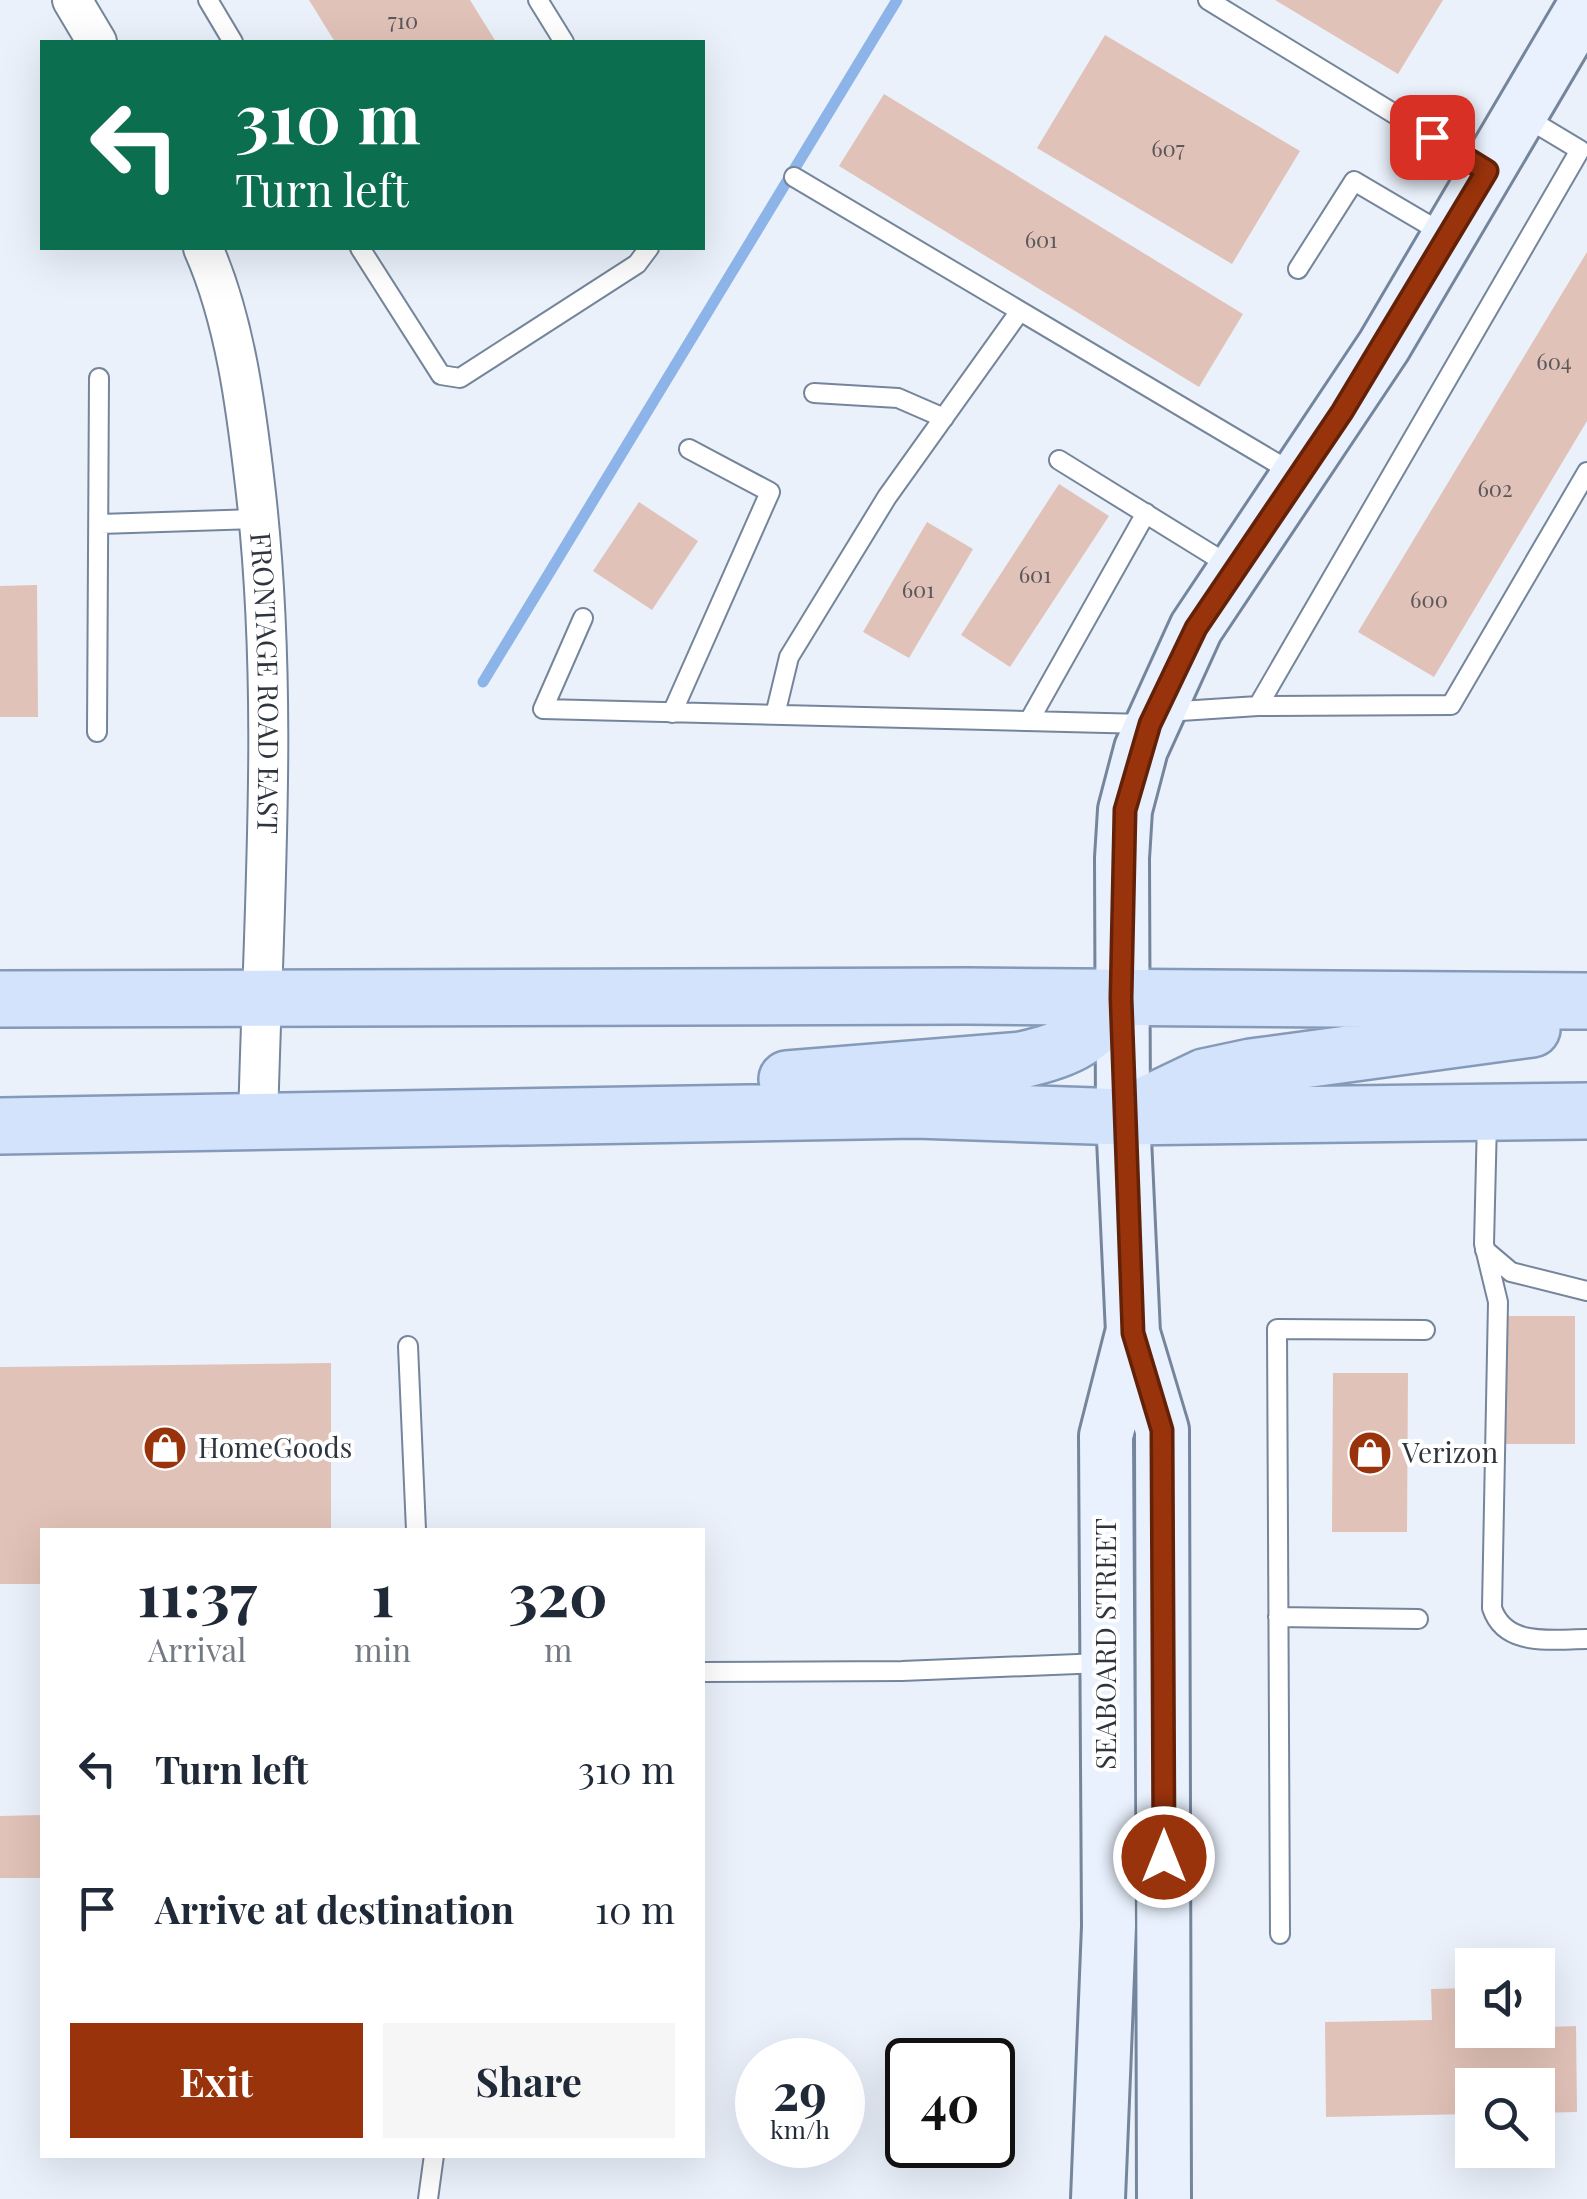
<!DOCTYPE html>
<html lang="en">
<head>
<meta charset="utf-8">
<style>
  :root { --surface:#fff; --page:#f6f6f7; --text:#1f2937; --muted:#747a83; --accent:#99330c }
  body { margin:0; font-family:"Playfair Display",serif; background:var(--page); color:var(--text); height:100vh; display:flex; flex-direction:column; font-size:38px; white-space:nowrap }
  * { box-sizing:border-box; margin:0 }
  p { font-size:32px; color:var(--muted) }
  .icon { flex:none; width:55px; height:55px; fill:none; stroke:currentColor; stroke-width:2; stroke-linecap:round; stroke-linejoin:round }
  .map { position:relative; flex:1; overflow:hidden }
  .sheet { position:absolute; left:40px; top:1528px; width:665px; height:630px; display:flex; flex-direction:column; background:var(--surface); border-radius:0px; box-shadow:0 10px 40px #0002 }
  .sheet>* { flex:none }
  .banner { position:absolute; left:40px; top:40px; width:665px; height:210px; border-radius:0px; box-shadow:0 10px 40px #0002; background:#0b6e4f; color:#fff; overflow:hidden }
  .tools { position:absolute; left:1455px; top:1948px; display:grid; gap:20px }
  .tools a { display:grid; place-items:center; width:100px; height:100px; border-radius:0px; background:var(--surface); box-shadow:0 10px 40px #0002; font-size:50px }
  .speed { position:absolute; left:735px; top:2038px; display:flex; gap:20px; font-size:50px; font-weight:700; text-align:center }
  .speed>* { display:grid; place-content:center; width:130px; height:130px; border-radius:50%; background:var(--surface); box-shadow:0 10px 40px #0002; line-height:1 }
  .speed small { font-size:25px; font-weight:400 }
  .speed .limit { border:5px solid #111; border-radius:15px; background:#fff; color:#111 }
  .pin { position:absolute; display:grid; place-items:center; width:85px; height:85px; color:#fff; margin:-42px; border-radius:20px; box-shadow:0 5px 15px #0006 }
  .me { position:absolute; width:110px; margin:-55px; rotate:0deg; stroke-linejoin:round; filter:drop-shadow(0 0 8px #0008) }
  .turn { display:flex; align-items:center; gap:35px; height:210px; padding:0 30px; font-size:45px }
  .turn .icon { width:130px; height:130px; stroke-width:2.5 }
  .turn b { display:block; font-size:70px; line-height:85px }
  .eta { display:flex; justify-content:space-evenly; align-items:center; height:170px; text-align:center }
  .eta b { font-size:60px; font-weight:700; line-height:70px }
  .primary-button { display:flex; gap:20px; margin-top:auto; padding:20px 30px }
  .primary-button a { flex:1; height:115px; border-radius:0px; background:var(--accent); color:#fff; font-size:40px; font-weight:700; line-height:115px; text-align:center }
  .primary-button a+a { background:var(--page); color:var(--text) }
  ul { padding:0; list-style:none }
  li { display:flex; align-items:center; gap:30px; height:140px; padding:0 30px }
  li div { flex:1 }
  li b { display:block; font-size:38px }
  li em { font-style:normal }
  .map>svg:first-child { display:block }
</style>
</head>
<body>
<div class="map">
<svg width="1587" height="2199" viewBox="0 0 1587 2199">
  <rect width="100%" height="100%" fill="#eaf1fb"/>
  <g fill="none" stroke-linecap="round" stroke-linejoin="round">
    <path stroke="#8db4e8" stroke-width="11" d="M483 682 897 0"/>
  </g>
  <path fill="#e1c2b8" d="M309 0H470L496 42H335Z
    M1275 0H1443L1398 74Z
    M1105 35 1300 151 1232 264 1037 148Z
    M884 94 1243 314 1199 387 839 166Z
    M1587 252V421L1434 677 1358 632Z
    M1059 484 1109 516 1010 667 961 635Z
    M639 502 698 541 652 610 593 571Z
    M927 522 973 549 909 658 863 632Z
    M37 585 38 717H0V586Z
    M1503 1316H1575V1444H1504Z
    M331 1363V1530H42V1584H0V1367Z
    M1333 1373H1408L1407 1532H1332Z
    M42 1815V1878H0V1816Z
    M1472 1988V2030L1576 2026 1577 2112 1538 2113V2085H1472V2114L1326 2117 1325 2022 1432 2020 1431 1989Z"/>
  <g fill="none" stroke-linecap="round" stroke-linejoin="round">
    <defs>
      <path id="lane" d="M208 0 233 42
        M538 0 564 42
        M1208 0 1483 168
        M794 177 1295 474
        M360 248 441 375 460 378 637 264 649 248
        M1298 269 1354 181 1444 234
        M814 393 898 398 944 418
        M1059 460 1232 567
        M100 524 259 519
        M583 618 543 709 1145 724
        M1258 706 1451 705 1587 472
        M1165 712 1258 706 1580 150 1525 117
        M672 713 770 492 689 449
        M775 715 789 657 887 497 1020 311
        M1029 721 1146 513
        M97 732 99 378
        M1487 1120 1484 1244 1498 1302 1492 1608C1505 1648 1553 1639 1587 1639
        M1485 1250 1511 1272 1587 1291
        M408 1346 416 1530
        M1278 1617 1418 1619
        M702 1672 902 1671 1102 1663
        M1280 1934 1277 1329 1425 1330
        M428 2199 434 2155"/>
      <g id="street">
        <path d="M72 0 97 42"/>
        <path id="s1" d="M203 248C235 320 246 407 255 485 280 698 263 911 258 1124"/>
      </g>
      <path id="secondary" d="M1098 2199 1109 1926 1106 1436 1132 1334
        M1164 2199 1162 1430 1133 1333 1123 1117 1122 858 1125 810 1141 749 1196 628 1384 346 1587 1"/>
      <path id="primary" d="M0 999 967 996 1587 1001
        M787 1079 1021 1060C1073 1049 1087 1038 1121 999
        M1135 1110 1204 1077 1251 1067 1532 1029
        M0 1126 916 1110 1123 1117 1587 1111"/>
    </defs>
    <use href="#lane" stroke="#75859b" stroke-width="22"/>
    <use href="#street" stroke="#75859b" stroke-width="42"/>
    <use href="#secondary" stroke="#75859b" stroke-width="58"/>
    <use href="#primary" stroke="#859ab8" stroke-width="60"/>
    <use href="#lane" stroke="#fff" stroke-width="18"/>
    <use href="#street" stroke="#fff" stroke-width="38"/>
    <use href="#secondary" stroke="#e8f1fd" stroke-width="52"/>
    <use href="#primary" stroke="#d2e3fb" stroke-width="55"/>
  </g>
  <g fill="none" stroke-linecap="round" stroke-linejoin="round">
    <defs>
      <path id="route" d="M1164 1857 1162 1430 1133 1333 1121 998 1125 810 1150 724 1196 628 1342 412 1487 171 1432 137"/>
    </defs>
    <use href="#route" stroke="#632108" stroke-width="25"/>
    <use href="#route" stroke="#99330c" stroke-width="18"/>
  </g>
  <defs>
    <symbol id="shop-disc" viewBox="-11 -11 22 22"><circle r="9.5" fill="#99330c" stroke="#fff"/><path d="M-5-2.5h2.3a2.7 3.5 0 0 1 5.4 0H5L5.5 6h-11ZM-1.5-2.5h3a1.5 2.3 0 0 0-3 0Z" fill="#fff"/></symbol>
  </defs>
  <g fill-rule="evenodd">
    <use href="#shop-disc" x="140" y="1423" width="50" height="50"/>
    <use href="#shop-disc" x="1345" y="1428" width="50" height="50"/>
  </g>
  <g text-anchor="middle" stroke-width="8" stroke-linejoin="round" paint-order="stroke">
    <g font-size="22" fill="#5b585c">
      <text x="403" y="29">710</text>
      <text x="1168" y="157">607</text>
      <text x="1041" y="248">601</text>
      <text x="1554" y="370">604</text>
      <text x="1495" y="497">602</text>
      <text x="1035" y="583">601</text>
      <text x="918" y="598">601</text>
      <text x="1429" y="608">600</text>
    </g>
    <g font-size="28" fill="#2e353e" stroke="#fff">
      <text dy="10" stroke="none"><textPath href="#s1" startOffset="442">FRONTAGE ROAD EAST</textPath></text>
      <text transform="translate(1106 1644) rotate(-90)" y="10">SEABOARD STREET</text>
    </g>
    <g font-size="28" fill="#2e353e" stroke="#fff" text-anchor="start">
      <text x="198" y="1458">HomeGoods</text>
      <text x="1402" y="1463">Verizon</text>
    </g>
  </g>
</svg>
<div class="tools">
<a><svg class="icon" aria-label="sound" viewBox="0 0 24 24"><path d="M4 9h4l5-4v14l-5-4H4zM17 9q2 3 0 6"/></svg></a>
<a><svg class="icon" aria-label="search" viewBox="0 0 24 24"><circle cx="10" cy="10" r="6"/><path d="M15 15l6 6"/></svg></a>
</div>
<div class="speed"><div>29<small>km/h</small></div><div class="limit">40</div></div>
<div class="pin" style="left:1432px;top:137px;background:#d93025"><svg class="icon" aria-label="arrive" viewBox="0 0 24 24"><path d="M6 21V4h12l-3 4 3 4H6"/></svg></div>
<svg class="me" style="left:1164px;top:1857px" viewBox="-20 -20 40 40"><circle r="17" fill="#99330c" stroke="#fff" stroke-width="3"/><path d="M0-11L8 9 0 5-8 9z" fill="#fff"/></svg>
<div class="banner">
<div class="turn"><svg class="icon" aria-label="left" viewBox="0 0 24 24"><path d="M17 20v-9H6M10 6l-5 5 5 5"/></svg><div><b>310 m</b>Turn left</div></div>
</div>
<section class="sheet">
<div class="eta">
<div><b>11:37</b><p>Arrival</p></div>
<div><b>1</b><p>min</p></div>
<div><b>320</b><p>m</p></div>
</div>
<ul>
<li><svg class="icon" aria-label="left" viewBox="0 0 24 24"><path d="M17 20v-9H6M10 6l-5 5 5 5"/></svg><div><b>Turn left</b></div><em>310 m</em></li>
<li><svg class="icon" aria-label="arrive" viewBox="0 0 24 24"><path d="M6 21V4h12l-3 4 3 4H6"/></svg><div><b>Arrive at destination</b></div><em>10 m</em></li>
</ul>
<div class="primary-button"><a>Exit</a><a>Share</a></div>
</section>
</div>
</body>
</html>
